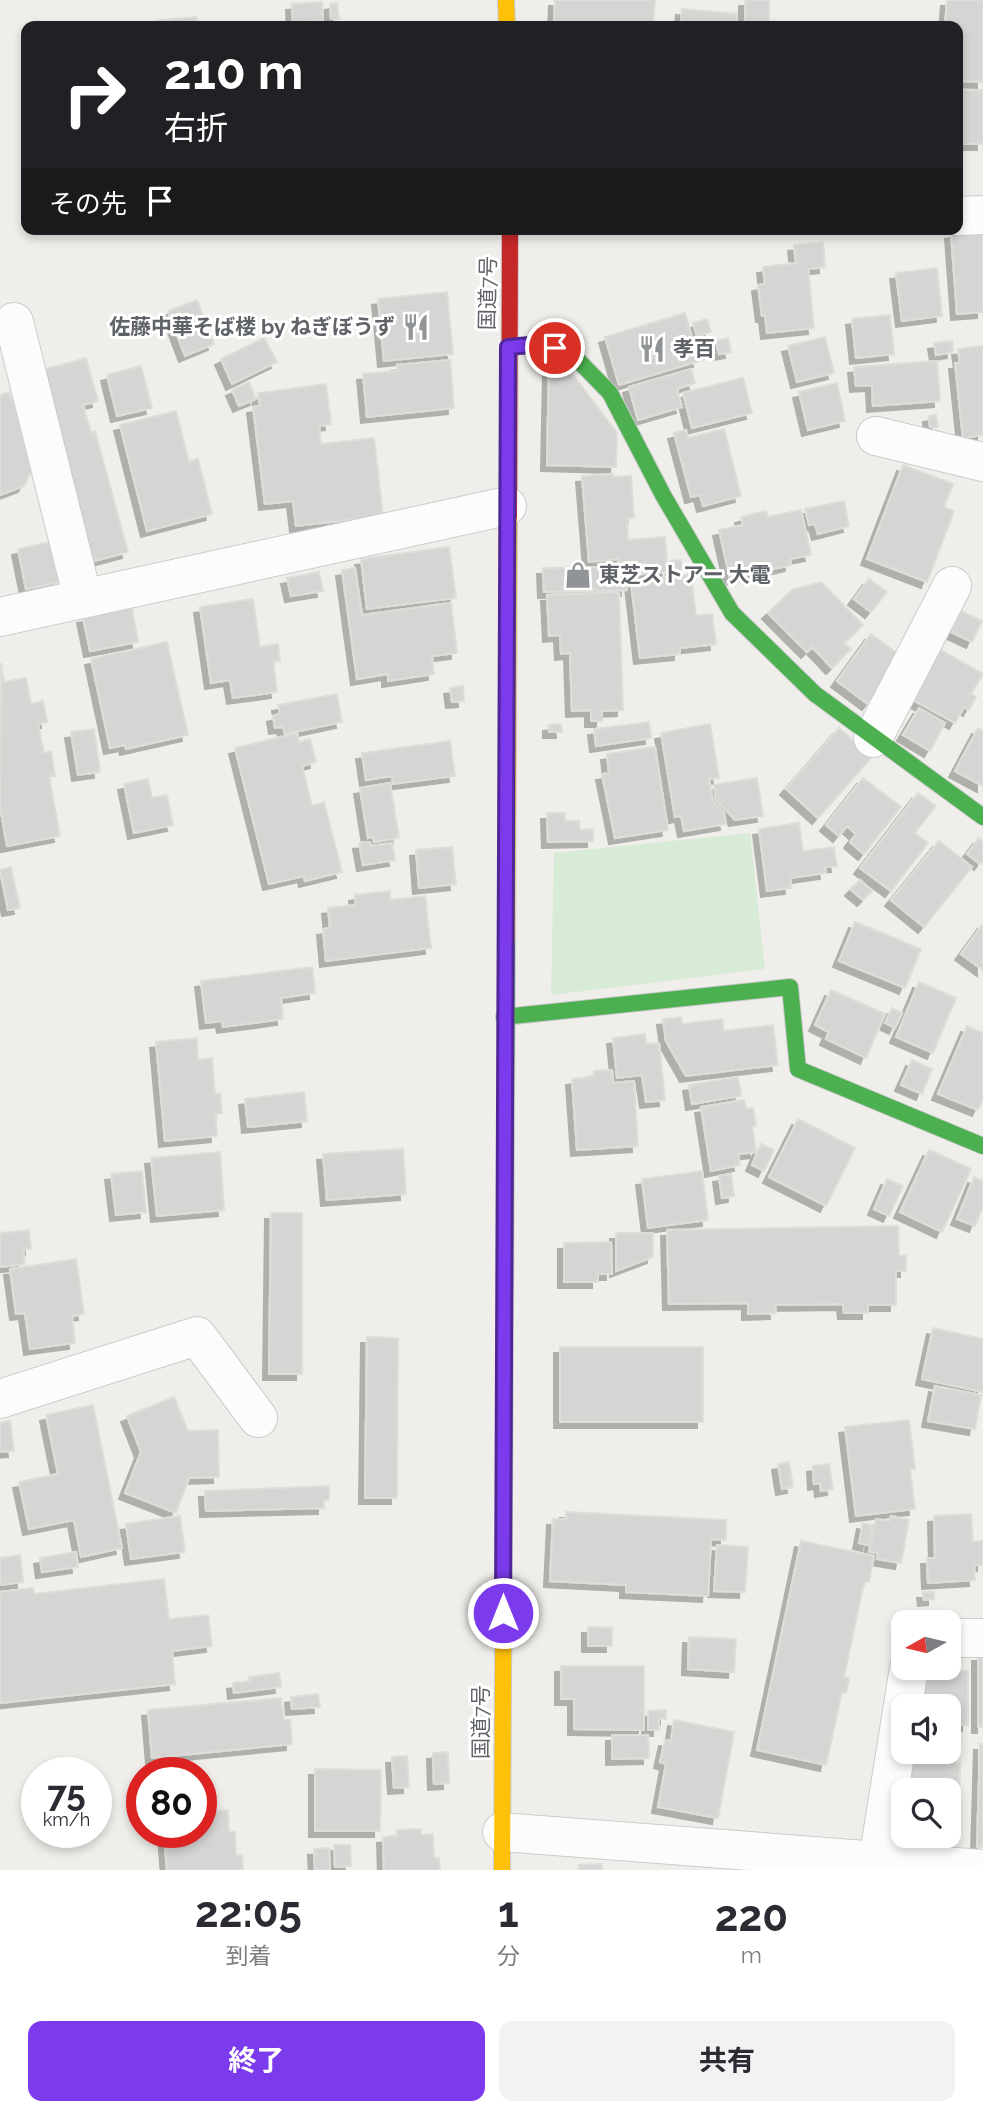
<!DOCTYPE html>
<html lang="ja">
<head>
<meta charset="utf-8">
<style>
  :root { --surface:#fff; --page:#f2f2f3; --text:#2b2b33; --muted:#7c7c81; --accent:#7c3aed }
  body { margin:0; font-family:Raleway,"Noto Sans JP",sans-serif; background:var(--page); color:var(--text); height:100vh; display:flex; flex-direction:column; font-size:26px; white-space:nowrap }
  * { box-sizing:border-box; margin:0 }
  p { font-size:23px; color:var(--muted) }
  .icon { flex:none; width:38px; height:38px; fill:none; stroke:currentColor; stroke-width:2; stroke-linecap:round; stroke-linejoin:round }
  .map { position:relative; height:1870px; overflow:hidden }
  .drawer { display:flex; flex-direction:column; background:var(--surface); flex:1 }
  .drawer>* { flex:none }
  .hud { position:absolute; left:21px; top:21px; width:942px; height:214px; border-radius:14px; box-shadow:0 4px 10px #0003; background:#202124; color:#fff; overflow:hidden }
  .needle { width:46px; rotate:262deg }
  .tools { position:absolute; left:891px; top:1610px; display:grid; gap:14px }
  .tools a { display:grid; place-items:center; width:70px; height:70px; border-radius:14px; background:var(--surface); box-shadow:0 4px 10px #0003; font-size:35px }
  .speed { position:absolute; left:21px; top:1757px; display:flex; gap:14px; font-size:35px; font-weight:700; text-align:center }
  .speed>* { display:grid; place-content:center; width:91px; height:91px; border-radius:50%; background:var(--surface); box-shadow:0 4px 10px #0003; line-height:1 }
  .speed small { font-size:18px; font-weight:400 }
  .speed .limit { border:10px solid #d22; background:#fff; color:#111 }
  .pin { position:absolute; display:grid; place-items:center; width:60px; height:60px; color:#fff; margin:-30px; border:4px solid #fff; border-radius:50%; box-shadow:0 2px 7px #0007 }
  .me { position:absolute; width:77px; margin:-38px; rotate:0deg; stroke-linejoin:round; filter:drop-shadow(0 0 5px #0008) }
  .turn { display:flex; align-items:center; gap:24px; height:147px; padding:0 28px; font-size:32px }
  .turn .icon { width:91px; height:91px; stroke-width:2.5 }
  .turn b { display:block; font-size:49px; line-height:60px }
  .then { display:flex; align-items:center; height:66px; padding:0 28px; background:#0003; gap:14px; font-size:26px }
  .eta { display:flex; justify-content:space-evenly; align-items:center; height:119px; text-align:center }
  .eta b { font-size:42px; font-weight:700; line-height:49px }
  .primary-button { display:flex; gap:14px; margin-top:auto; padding:14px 28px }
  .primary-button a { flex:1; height:80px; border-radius:14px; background:var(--accent); color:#fff; font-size:28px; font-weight:700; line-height:80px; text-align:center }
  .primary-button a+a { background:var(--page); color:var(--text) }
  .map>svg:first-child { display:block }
</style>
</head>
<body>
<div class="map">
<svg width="983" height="1870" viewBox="0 0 983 1870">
  <defs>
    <filter id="shadow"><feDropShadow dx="-6" dy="6" stdDeviation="0" flood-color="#0004"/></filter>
  </defs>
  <rect width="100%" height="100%" fill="#efeeea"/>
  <path fill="#d8ebd6" d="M750 833 765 969 551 995 554 853Z"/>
  <path fill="#d6d5d3" stroke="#deddd9" stroke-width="2" filter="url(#shadow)" d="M555 0H655L653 26H554Z
    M745 0H769V26H745Z
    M947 0H983V82L957 81V26H945Z
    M322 2 323 20 293 22 292 4Z
    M337 3 339 19H331L330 4Z
    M682 9 737 14 736 26H681Z
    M196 17 198 26H157L156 21Z
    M957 90H983V144H957Z
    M983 230V312L957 314 951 233Z
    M823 242 825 267 808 269 814 328 767 333 765 316H762L758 285 765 284 763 267 796 263 794 245Z
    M937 268 942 316 902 321 896 273Z
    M447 292 453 354 384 361 378 299Z
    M197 300 214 344 185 356 168 311Z
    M685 313 699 361 619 385 605 337Z
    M890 315 894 354 856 358 852 319Z
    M707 319 711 332 697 336 693 323Z
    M825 337 834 373 797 382 788 346Z
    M264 338 277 362 232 384 221 359Z
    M728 338 731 352 719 354 716 341Z
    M711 341 714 352 706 354 703 343Z
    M952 341 953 352 936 355 934 343Z
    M983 346V435L963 438 955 363H960L958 349Z
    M86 358 98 401 83 405 91 433 95 431 128 552 87 563 36 372Z
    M450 360 454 408 367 417 363 374 398 371 397 365Z
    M937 361 940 401 873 406 872 385 856 386 854 367Z
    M141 366 152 408 117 416 107 375Z
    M549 367 568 368 617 433 616 467 547 465Z
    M691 369 695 383 677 389 682 407 638 420 629 387Z
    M743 378 752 413 692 428 683 393Z
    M249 382 256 399 239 406 232 390Z
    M837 383 845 421 808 430 799 392Z
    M326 384 331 424 319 426 321 444 374 438 383 516 296 526 293 501 265 504 253 407 260 406 258 393Z
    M9 392 36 462 24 486 0 495V395Z
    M176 411 189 462 198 459 212 514 147 531 120 425Z
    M936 415 938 427H930L929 416Z
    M724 429 741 496 703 506 700 495 691 497 674 433 686 430 688 438Z
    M903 465 953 484 944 507 954 511 927 582 867 559Z
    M613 474V477L631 476 634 518H627L628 540 665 537 668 572 619 576 618 559 589 562 582 476Z
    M844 501 849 526 818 534 815 524 809 525 805 509Z
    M801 510 811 555 790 559 791 565 730 579 719 530 743 525 741 517 766 511 768 517Z
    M51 542 60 582 26 589 18 549Z
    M449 547 456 598 367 609 361 559Z
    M681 560 683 570 672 571 671 561Z
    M613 567V581H627V590L544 592 543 568Z
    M355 568 362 615 451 603 457 653 432 656 434 674 388 681V674L357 679 342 570Z
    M319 572 323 591 291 596 287 578Z
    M691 574 696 616 712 614 716 644 680 648V654L640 658 631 582Z
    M869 579 887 592 871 612 854 599Z
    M821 582 863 625 844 643 851 649 832 668 812 647 807 652 768 613 792 590Z
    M619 592 623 710 602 711V721H591V710L572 711 570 653 561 654 560 635 549 636 547 595Z
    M253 599 260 647 278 644 280 661 273 662 277 692 233 698 230 680 211 683 200 607Z
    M132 608 138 642 90 651 83 617Z
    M961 611 982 621 972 642 951 632Z
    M871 634 902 657 868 704 837 681Z
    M167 642 188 735 126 749 125 745 110 748 91 659Z
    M941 650 983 674 971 694 976 697 969 710 964 707 955 723 913 700Z
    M1 663 4 682 26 678 31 704 43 701 47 722 38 724 44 753 51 751 55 776H49L60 836 7 846 0 806Z
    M463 686 464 701 452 702 450 688Z
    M337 694 342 722 285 734 283 727 275 728 273 716 280 714 278 705Z
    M919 708 945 723 930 751 903 735Z
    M649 722 651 738 596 746 594 729Z
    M561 724 562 732H549V725Z
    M710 724 719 778 709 779 713 801 724 813 726 824 684 831 681 816 675 817 661 733Z
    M839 728 872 757 818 818 786 789Z
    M978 728 983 731V786L955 771Z
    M94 729 100 772 78 775 71 732Z
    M297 733 299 742 310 739 316 762 302 766 312 806 324 802 342 872 305 881 304 876 269 884 235 748Z
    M450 741 455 776 393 784 392 776 366 780 362 753Z
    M655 747 668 830 615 838 602 774 609 773 607 754Z
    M757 778 763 816 735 820 716 800 714 785Z
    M863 778 901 807 864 854 850 842 856 834 847 826 839 836 826 825Z
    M148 779 152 798 167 795 173 825 134 833 124 784Z
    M390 783 399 838 374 842 373 837 368 838 360 788Z
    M918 793 936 806 915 833 928 843 891 891 860 868Z
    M547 813H565V821H579L580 830 593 829V841L548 842Z
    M799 823 803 851 834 847 837 866 825 867 826 873 790 878 791 888 767 891 759 829Z
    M979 838 983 841V860L980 864 967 854Z
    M939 841 972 867 924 927 891 900Z
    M370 842 371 846 392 843 395 860 363 865 359 843Z
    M452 847 456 884 419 888 416 850Z
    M11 867 20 908 8 910 0 870Z
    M860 880 872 891 863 900 851 890Z
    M390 891V900L425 896 431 948 326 961 323 929 330 928 328 908 356 905 355 895Z
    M855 922 921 949 905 988 839 961Z
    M983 924V970L961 954Z
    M312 967 315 993 281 998 283 1019 223 1027 222 1021 206 1023 201 981Z
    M919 982 956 998 933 1053 896 1037Z
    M831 990 885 1014 866 1058 826 1039 829 1032 815 1025Z
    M892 1008 902 1013 895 1028 885 1023Z
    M681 1017 682 1024 722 1019 724 1031 773 1025 778 1065 686 1076 666 1041 663 1019Z
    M967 1026 983 1033V1099L978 1110 938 1094Z
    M645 1034 646 1044 659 1043 665 1100 646 1102 642 1075 617 1078 613 1038Z
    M197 1038 198 1060 212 1058 215 1094 220 1093 222 1113 215 1114 217 1136 165 1141 156 1042Z
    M912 1060 932 1069 922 1094 901 1085Z
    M612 1070 613 1083 634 1081 638 1146 577 1150 572 1079 594 1077V1071Z
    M738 1077 741 1096 692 1104 689 1085Z
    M304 1092 307 1121 248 1127 245 1099Z
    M744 1100 746 1109 753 1108 756 1126H752L756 1152 738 1154 740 1165 711 1171 701 1107Z
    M798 1119 855 1148 826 1206 769 1177Z
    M761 1144 774 1150 764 1171 752 1165Z
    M403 1149 406 1194 327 1200 323 1154Z
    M929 1150 971 1169 942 1232 900 1212Z
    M220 1152 224 1210 157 1216 151 1158Z
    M142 1171 146 1212 116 1215 111 1174Z
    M702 1171 708 1220 648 1228 642 1179Z
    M731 1174 734 1196 722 1198 719 1176Z
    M974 1177 983 1181V1206L975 1226 957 1219Z
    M887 1179 903 1186 889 1216 874 1209Z
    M271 1213H302V1374H269Z
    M898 1226 899 1256 906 1255V1271H896V1305H868V1313H844L843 1304 775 1305 776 1313 748 1314V1303L669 1304 667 1230Z
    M29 1230 31 1249 23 1250 25 1264 0 1267V1233Z
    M616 1233H653V1257L616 1271Z
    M611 1242 612 1274H598V1282H564V1243Z
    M76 1259 84 1314 72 1316 75 1343 30 1349 25 1313 16 1314 10 1269Z
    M933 1328 983 1339V1392L922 1379Z
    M367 1337 398 1338 397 1498H365Z
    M560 1347H703V1422H560Z
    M935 1386 981 1395 975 1429 928 1421Z
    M174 1397 188 1431 218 1430 219 1477 189 1478 176 1513 125 1493 141 1452 127 1416Z
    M93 1405 122 1548 81 1557 74 1520 29 1529 19 1482 58 1474 46 1415Z
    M909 1420 915 1469H910L915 1509 856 1516 845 1427Z
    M10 1421 14 1451 0 1452V1423Z
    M789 1462 793 1487 782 1489 778 1464Z
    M829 1464 833 1489 821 1491 820 1483 814 1484 813 1466Z
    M329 1486V1500H324V1508L206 1511 205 1491Z
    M566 1512 726 1520V1540L711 1539 708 1596 626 1592V1585L550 1581 553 1519H566Z
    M971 1514 973 1542 983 1541V1565H974L975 1580 928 1583 927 1558H935L934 1516Z
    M180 1516 185 1552 131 1559 126 1524Z
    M891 1516 909 1520 901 1563 877 1559 878 1553 869 1552 876 1519 890 1521Z
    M863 1523 872 1525 868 1545 859 1543Z
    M801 1541 874 1556 869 1582H864L844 1677 849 1678 846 1693 842 1692 826 1765 757 1750Z
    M717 1545 748 1547 745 1592 714 1591Z
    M76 1552 78 1567 42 1572 40 1558Z
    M20 1555 23 1582 0 1585V1558Z
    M164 1579 169 1619 208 1615 212 1646 172 1651 175 1684 0 1703V1592L33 1588 34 1594Z
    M923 1592H934V1599L924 1600Z
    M588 1627 612 1628V1646H588Z
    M689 1637 736 1639 734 1672 688 1669Z
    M978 1655H983V1727H978Z
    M561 1666H644V1730L574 1729V1699H561Z
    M968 1671V1725H948V1706H921V1672Z
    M279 1673 281 1687 234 1693 233 1683 250 1681 249 1677Z
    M318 1694 320 1707 292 1709 291 1697Z
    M281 1698 284 1720H290L292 1744 152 1758 148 1710Z
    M666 1710V1719L659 1718V1730H648V1711Z
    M674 1720 734 1732 718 1818 658 1807 666 1764 660 1762 665 1740 671 1741Z
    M612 1735H648L649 1758 612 1759Z
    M980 1744H983V1847H977Z
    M448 1752 449 1783 434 1784 433 1753Z
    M407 1756 409 1787 394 1788 392 1757Z
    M907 1761 960 1763 958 1832H948V1790H906Z
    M315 1769 381 1770 380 1831H315Z
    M228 1810 229 1832H235L236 1855H242L243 1870H167L164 1832H201V1812Z
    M421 1829V1835L433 1834 434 1858H439L440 1870H384L383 1837 397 1836V1830Z
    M334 1845H350L351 1866 335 1867Z
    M329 1848 330 1870H315L314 1849Z
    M602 1864V1870H579V1865Z"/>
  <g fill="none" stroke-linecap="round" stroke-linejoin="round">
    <defs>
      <path id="street" d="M957 216 983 215
        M14 322 83 599
        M876 436 983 462
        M0 617 507 506
        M873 738 952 586
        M0 1399 197 1336 258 1418
        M948 1638H983
        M502 1832 983 1869
        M878 1861 909 1668"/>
      <path id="fast" d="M508 347 541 344 570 352 610 393 663 495 732 613 815 694 983 817
        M504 1017 790 987 798 1069 983 1146
        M504 1502 507 939"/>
      <path id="slow" d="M506 0 507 26
        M507 939 509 516
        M502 1870 504 1502"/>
      <path id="jam" d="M509 516 510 229"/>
    </defs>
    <use href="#street" stroke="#cbcccc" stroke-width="40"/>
    <use href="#fast" stroke="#cacacb" stroke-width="18"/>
    <use href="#slow" stroke="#cacacb" stroke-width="18"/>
    <use href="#jam" stroke="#cacacb" stroke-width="18"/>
    <use href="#street" stroke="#fdfcfc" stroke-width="38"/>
    <use href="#fast" stroke="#4caf50" stroke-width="16"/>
    <use href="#slow" stroke="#ffc107" stroke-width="16"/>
    <use href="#jam" stroke="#c62828" stroke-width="16"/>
  </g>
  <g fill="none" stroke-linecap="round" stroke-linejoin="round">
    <defs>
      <path id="route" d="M503 1613 508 347 541 344 555 348"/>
    </defs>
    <use href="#route" stroke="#51269a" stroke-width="18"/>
    <use href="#route" stroke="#7c3aed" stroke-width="12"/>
  </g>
  <defs>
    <symbol id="restaurant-bare" viewBox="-9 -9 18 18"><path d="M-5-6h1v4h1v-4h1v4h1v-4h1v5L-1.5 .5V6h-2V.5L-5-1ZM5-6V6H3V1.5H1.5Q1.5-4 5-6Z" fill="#919496" stroke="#fff" stroke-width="2.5" paint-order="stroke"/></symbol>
    <symbol id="shop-bare" viewBox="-9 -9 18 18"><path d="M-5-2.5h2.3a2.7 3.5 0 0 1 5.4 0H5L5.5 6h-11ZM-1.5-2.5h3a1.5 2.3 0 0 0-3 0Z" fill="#919496" stroke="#fff" stroke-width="2.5" paint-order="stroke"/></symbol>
  </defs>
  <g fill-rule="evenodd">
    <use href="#restaurant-bare" x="397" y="308" width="38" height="38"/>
    <use href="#restaurant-bare" x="633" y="330" width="38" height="38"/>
    <use href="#shop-bare" x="559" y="556" width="38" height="38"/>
  </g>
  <g text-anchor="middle" stroke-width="6" stroke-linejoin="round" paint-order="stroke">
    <g font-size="21" fill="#5f6368" stroke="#fff">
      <text transform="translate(488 293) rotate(-89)" y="7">国道7号</text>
      <text transform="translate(481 1722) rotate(-90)" y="7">国道7号</text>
    </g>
    <g font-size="21" font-weight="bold" fill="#5f6368" stroke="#fff" text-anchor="start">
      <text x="395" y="334" text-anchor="end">佐藤中華そば楼 by ねぎぼうず</text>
      <text x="673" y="356">孝百</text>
      <text x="599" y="582">東芝ストアー 大電</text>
    </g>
  </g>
</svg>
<div class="tools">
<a><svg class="needle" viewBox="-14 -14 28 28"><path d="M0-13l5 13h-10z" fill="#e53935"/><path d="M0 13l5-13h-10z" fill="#7c7c81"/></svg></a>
<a><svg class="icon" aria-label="sound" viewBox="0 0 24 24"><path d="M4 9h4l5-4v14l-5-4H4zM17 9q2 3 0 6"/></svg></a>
<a><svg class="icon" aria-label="search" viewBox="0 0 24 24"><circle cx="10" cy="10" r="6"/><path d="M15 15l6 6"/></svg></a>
</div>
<div class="speed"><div>75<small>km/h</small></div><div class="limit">80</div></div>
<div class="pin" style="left:555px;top:348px;background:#d93025"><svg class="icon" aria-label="arrive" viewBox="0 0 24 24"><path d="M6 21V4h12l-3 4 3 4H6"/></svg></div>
<svg class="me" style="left:503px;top:1613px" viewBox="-20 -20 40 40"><circle r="17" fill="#7c3aed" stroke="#fff" stroke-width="3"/><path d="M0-11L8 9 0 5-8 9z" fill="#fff"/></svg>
<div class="hud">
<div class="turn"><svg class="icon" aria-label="right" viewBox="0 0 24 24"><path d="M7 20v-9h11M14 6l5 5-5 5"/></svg><div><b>210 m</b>右折</div></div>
<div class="then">その先<svg class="icon" aria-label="arrive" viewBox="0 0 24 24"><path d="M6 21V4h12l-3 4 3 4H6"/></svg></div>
</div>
</div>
<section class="drawer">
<div class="eta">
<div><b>22:05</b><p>到着</p></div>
<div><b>1</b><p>分</p></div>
<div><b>220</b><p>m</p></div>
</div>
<div class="primary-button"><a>終了</a><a>共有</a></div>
</section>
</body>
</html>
